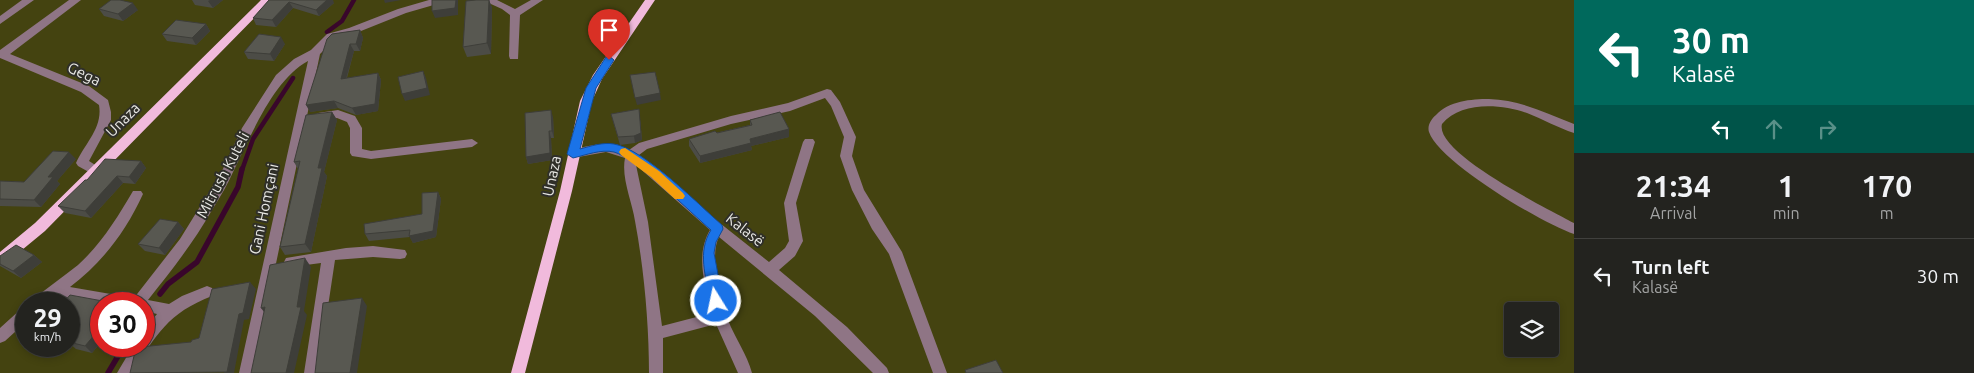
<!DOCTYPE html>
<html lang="en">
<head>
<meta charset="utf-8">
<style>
  :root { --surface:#23231f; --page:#2b2b28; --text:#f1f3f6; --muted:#a3a4a4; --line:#40403d }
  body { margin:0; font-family:Ubuntu,sans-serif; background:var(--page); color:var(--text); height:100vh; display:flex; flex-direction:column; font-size:19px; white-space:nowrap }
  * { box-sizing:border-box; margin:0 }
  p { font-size:16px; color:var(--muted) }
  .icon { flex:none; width:28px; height:28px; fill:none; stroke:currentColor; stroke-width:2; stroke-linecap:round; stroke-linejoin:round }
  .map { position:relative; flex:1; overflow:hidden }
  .side { display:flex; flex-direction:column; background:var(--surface); width:400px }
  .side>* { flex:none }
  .top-card { background:#00695c; color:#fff; overflow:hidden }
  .buttons { position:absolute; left:1504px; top:302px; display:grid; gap:10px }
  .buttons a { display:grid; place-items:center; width:55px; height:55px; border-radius:5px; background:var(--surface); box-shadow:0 2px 8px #0003,0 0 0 1px var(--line); font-size:25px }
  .speed { position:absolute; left:15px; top:292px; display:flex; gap:10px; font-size:25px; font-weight:700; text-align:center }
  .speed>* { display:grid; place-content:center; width:65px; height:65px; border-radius:50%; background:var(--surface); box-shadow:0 2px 8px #0003,0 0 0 1px var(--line); line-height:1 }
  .speed small { font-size:12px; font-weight:400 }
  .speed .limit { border:8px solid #d22; background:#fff; color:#111 }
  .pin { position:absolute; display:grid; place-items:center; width:42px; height:42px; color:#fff; margin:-51px -21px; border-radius:50% 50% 50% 0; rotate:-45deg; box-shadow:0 0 5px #0007 }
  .pin .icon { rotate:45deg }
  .me { position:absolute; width:55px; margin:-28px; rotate:350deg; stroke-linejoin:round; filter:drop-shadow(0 0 4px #0008) }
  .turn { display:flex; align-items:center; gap:18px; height:105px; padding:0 15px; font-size:22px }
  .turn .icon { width:65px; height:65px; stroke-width:2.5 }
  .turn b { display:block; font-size:35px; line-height:42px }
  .lanes { display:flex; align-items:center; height:48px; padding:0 15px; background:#0003; justify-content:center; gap:25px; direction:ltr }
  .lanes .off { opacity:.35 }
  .eta { display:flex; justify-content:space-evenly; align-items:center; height:85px; text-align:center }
  .eta b { font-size:30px; font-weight:600; line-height:35px }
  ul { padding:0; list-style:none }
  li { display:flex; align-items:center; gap:15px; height:75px; padding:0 15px; border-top:1px solid var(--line) }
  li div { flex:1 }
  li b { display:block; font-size:19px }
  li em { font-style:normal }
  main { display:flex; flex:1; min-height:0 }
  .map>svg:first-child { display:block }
</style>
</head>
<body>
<main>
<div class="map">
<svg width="1574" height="373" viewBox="0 0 1574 373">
  <rect width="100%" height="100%" fill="#2f2f29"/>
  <path fill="#444310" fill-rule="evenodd" d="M0 0H1574V373H0ZM26 304H69V346H26ZM101 304H144V346H101ZM1512 311H1550V349H1512Z"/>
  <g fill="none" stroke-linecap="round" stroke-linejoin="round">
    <path stroke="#39062b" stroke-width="4.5" d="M327 32 342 21 354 0
      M242 170 253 139 293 78"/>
    <path stroke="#39062b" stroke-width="5.5" d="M160 294 168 284 197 262 238 187 242 169
      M144 315 146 312
      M108 373 124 346"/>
    <path fill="#8f7585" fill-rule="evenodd" d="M22 0H34L0 24V16Z
      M69 0H81L10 54 89 86 108 100 111 112V120L89 161 100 168 102 171 100 174 96 176 78 166 76 163C85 143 103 128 99 105L81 92 0 58V50Z
      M429 0H445L444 2 406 13 356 33 335 39 320 54 253 373H239L308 61C273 80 251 136 234 170 228 184 220 197 212 210 194 242 171 271 148 300L169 304 182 296 207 286 212 288 214 292 212 296C168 313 156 335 132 373H117L133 346H144V330L157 314 144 311V304H102L58 296 47 304H30L32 300C47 288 63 277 78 265 102 243 117 218 133 191H141L143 194C126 231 103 262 70 287L134 298 180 239 222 171 242 128 276 75 294 59 311 50 327 34 349 28 398 9Z
      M482 0H497L515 9 531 0H543L520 15 518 59H510L509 56 510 15 502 9Z
      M827 89 831 90 840 102 856 137 852 156 864 190 902 252 947 373H933L889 254 872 229 852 190 840 156 844 137 831 106 825 98 790 111 731 124 647 149 639 155 711 216 769 262 785 248 789 241 784 203 803 142 805 139H813L815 142 796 203 803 241 795 256 779 270 847 327 887 368 889 373H873L815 316 719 237C709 256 720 301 728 320 735 338 747 354 752 373H738L716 324 663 338V373H649C649 324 644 269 635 221 632 201 621 178 625 158L606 152 573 158 569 157 567 154 569 151C590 145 609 140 629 150L639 143 731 116 788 103ZM636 165 710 230C695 255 705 286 712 313L662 326 648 222Z
      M1489 99C1520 100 1546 113 1574 124V133C1558 128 1543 119 1527 113 1501 104 1461 101 1442 124 1434 153 1550 210 1574 223V234C1543 224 1439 162 1429 132 1427 126 1431 119 1436 115 1449 101 1471 99 1489 99Z
      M338 110 355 116 362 128V149L371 151 472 139 478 143 472 147 371 159 352 156 350 153V128L347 122 337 118 318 121 312 117 318 113Z
      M373 246 405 250 407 254 405 258 400 259 373 257 335 260 318 373H304L321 263 291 267 286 266 284 262 286 258 346 248Z
      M26 307V322L5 341 0 343V328L21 309Z"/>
    <path fill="#f1badc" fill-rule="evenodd" d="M261 0H272L45 231 5 264 0 265V252L35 223Z
      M645 0H655L602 79 592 101 572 191 525 373H511L560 191 580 101 593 75Z"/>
  </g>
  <path fill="#4c4c46" d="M192 0H223L213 8 195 5Z
    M269 0 334 3 319 16 293 8 276 27 256 25 253 18Z
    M476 0H489L492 8 491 54 467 57 463 47Z
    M99 9 138 10 123 21 104 16Z
    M206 24 210 31 196 45 167 41 162 34Z
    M360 30 363 38 360 51H354L347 78 378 73 381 80 378 111 356 115 338 108 310 112 332 34Z
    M285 44 274 61 248 59 244 52Z
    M639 109 642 140 635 143 620 145 611 114Z
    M332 112 337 120 324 172 327 176 311 252 285 255 280 247 298 169 294 162Z
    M553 117 554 138H551L552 160 528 164 526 157Z
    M750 120 789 129V137L751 146 752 150 700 163 689 146V139L750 125Z
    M76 159 57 181 60 184 41 207 0 206V181L24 182Z
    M141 161 146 168 135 184 123 183 91 218 65 213 58 206Z
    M438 192 441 199 436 237 413 243 410 237 369 241 365 234 422 214Z
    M178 222 184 229 165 255 145 251 138 244Z
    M34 255 42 262 21 278 0 266V256Z
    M69 304H101V342L92 353 76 349 69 343Z"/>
  <path fill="#3e3e39" d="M210 0H223L213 8 208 1Z
    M327 0H333L334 3 319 16 316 10Z
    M384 0H401L385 3Z
    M456 0H458V15L435 18 432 11Z
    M489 0 492 8 491 54 487 43Z
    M289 2 293 8 276 27 272 20Z
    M133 3 138 10 123 21 118 14Z
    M206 24 210 31 196 45 192 38Z
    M360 30 363 38 360 51 356 44Z
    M281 37 285 44 274 61 270 54Z
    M350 44 354 51 344 86 341 79Z
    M423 71 426 78 430 95 405 101 402 94Z
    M378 73 381 80 378 111 356 115 352 108Z
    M660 93 661 100 637 105 635 98Z
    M334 101 338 108 310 112 306 105Z
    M639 109 642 140 635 143 634 136Z
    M551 110 553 117 554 138 552 131Z
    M332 112 337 120 324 172 327 176 311 252 305 244 318 168Z
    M789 129V137L751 146 752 150 700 163V156L750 139Z
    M549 131 551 138 552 160 528 164 526 157Z
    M69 152 76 159 57 181 60 184 41 207 34 200 48 177Z
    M141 161 146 168 135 184 129 177Z
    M117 176 123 183 91 218 85 211Z
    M438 192 441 199 436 237 413 243 409 236Z
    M178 222 184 229 165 255 159 248Z
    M34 255 42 262 21 278 13 271Z
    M305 258 311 267 304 311 307 315 294 373H286Z
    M250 282 256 289 249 319 244 320 234 373H224L239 314Z
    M362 298 367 306 357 373H350Z
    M265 307 267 316 261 308Z
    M101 327V342L92 353 85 346Z"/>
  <path fill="#585851" stroke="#3e3e39" d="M111 0H120L133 3 118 14 99 9Z
    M269 0H327L316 10 289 2 272 20 253 18Z
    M432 0H456L455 8 432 11Z
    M476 0H489L487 43 463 47 466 1Z
    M176 20 206 24 192 38 162 34Z
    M360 30 356 44H350L341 79 378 73 375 104 352 108 334 101 306 105 327 39 332 34Z
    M259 34 281 37 270 54 244 52Z
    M423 71 427 88 402 94 398 77Z
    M655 72 660 93 635 98 630 75Z
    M639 109 641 133 634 136 618 137 611 114Z
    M551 110 552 131H549L550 153 526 157 525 113Z
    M332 112 318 168H322L305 244 280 247 300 161 294 162 306 115Z
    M780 112 789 129 750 139 751 143 700 156 689 139 715 131 717 133 752 125 750 120Z
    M53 151 69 152 48 177H53L34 200 0 199V181L24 182Z
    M105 159 141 161 129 177 117 176 85 211 58 206 85 180H87Z
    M438 192 433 231 409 236 410 230 365 234 364 224 422 214V193Z
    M160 219 178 222 159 248 138 244Z
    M16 245 34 255 13 271 0 264V256Z
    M305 258 297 307H301L286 373H251L265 307 261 308 270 265Z
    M250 282 243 313 239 314 227 372 130 373 134 356 140 347 191 342 192 340 199 338 212 289Z
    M70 295 119 304H101V327L85 346 69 342 73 337H69V304H62Z
    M362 298 350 373H315L323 303Z
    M996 360 1003 373H966L965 370Z"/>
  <path fill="#1a73e8" stroke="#114b97" d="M609 56 614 60 596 88 580 149C591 146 603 142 614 144 644 149 698 204 722 225L723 229 716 242 714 253 723 301 721 304 716 306 712 304 710 301C706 276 697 252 711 230 691 213 636 158 614 152 601 149 586 155 573 158L567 154 586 88 606 57Z"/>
  <path fill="#f59e0b" d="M625 148 659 171 683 193 685 196 683 199H675L651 177 621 155 619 152 621 149Z"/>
  <g text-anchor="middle" stroke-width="4" stroke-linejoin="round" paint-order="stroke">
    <g font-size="15" fill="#e8e8e4" stroke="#2f2f29">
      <text transform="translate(84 74) rotate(26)" y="5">Gega</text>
      <text transform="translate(123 120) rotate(-45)" y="5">Unaza</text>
      <text transform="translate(223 175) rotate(-62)" y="5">Mitrush Kuteli</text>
      <text transform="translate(552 176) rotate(-78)" y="5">Unaza</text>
      <text transform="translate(264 209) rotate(-78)" y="5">Gani Homçani</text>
      <text transform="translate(745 230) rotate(38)" y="5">Kalasë</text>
    </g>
  </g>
</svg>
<div class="buttons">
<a><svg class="icon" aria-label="layers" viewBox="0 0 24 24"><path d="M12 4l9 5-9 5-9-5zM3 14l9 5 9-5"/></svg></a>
</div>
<div class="speed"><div>29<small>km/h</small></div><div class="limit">30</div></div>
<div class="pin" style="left:609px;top:60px;background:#d93025"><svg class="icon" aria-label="arrive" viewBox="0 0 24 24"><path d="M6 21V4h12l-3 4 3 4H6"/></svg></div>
<svg class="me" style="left:716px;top:301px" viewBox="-20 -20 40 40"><circle r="17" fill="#1a73e8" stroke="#fff" stroke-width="3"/><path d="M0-11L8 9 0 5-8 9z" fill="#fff"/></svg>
</div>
<section class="side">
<div class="top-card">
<div class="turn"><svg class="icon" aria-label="left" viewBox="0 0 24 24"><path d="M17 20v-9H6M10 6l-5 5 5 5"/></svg><div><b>30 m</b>Kalasë</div></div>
<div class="lanes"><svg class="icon" aria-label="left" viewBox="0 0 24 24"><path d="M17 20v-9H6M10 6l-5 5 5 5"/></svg><svg class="icon off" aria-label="ahead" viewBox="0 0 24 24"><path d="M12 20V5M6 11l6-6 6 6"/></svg><svg class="icon off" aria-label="right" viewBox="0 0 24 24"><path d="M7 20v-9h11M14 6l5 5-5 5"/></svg></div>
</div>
<div class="eta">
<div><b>21:34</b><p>Arrival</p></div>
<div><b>1</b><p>min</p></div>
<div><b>170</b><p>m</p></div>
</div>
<ul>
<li><svg class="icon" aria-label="left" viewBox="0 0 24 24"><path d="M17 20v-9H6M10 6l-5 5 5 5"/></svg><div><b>Turn left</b><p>Kalasë</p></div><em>30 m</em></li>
</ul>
</section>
</main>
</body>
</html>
